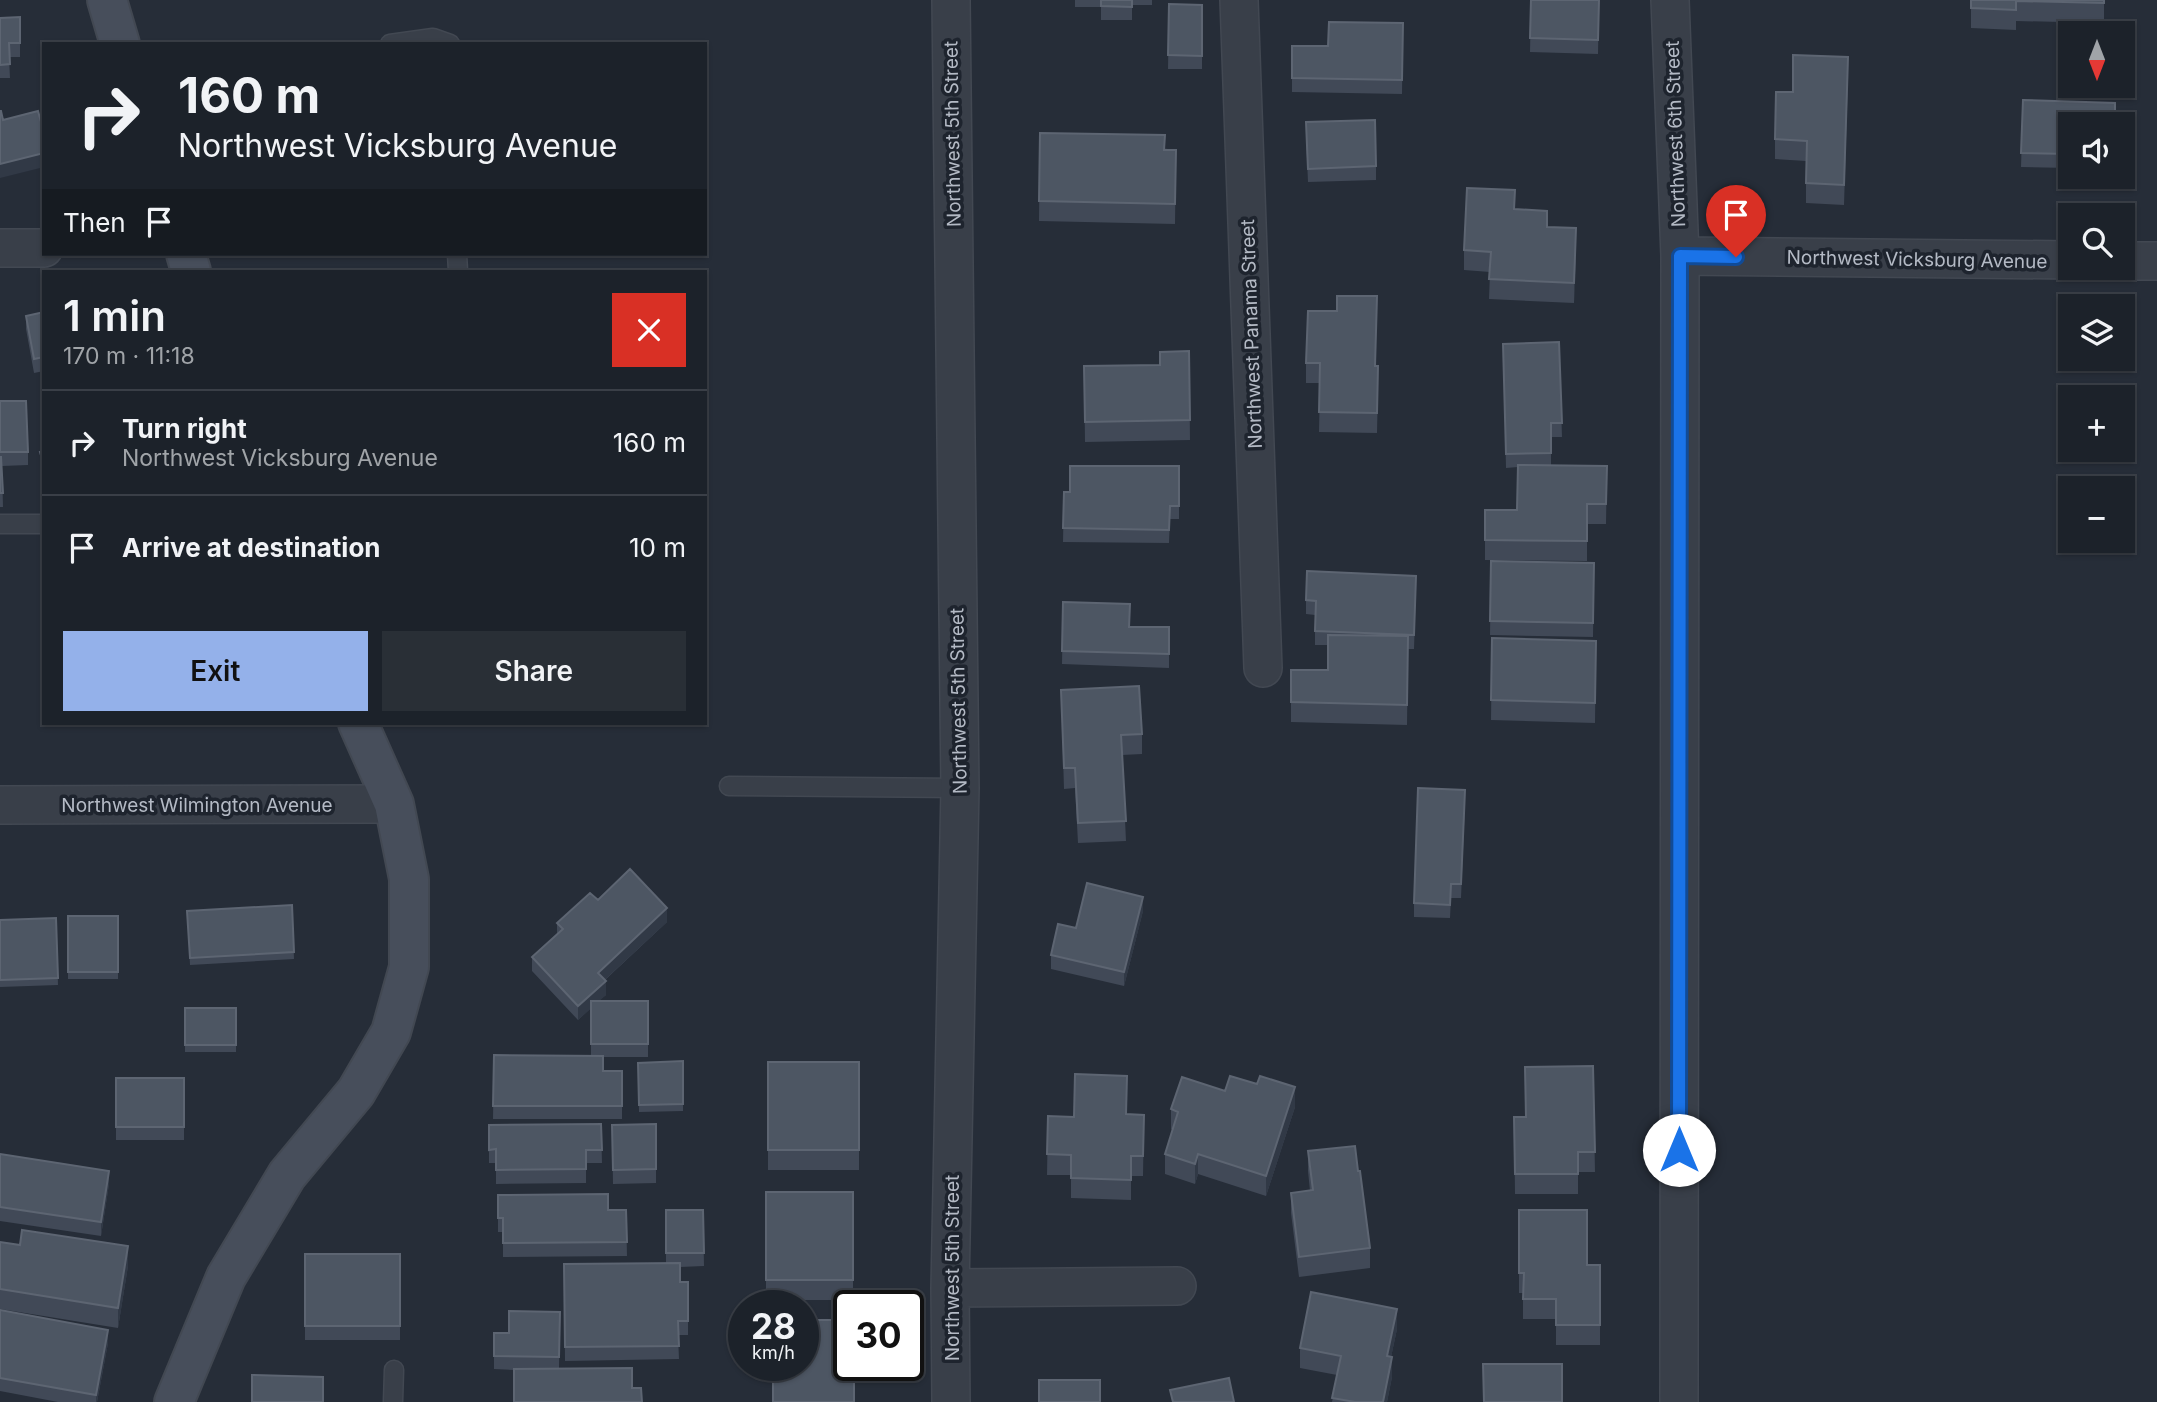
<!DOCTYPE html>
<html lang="en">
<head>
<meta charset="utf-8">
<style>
  :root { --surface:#1c222a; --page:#292f36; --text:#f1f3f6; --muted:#a0a4a8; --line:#3a3f47; --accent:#94b1ea }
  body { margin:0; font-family:Inter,sans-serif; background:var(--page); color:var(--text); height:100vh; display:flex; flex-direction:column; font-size:26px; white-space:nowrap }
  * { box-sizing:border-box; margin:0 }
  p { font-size:23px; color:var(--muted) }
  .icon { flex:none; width:38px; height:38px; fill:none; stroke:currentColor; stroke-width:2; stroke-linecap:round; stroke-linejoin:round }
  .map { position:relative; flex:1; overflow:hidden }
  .drawer { position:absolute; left:42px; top:270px; width:665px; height:455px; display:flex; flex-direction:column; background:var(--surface); border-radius:0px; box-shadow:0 2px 5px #0004,0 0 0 2px var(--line) }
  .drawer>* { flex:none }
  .banner { position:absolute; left:42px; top:42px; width:665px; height:214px; border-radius:0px; box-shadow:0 2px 5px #0004,0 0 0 2px var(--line); background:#1c222a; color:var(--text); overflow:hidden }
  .needle { width:46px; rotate:180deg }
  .buttons { position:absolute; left:2058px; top:21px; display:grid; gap:14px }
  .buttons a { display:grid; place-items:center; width:77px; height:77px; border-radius:0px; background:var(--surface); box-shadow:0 2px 5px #0004,0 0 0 2px var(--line); font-size:35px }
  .speed { position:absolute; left:728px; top:1290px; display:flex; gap:14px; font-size:35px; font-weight:700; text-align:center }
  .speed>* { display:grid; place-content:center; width:91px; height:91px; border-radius:50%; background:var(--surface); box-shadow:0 2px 5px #0004,0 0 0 2px var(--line); line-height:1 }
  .speed small { font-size:18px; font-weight:400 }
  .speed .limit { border:4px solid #111; border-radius:10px; background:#fff; color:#111 }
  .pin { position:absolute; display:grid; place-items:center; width:60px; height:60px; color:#fff; margin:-72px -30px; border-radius:50% 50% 50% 0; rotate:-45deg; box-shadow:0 0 7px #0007 }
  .pin .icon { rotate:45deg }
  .me { position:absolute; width:77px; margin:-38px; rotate:0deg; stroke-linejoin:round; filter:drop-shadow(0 0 5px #0008) }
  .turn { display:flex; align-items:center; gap:24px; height:147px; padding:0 21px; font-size:32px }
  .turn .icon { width:91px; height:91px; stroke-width:2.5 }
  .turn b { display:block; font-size:49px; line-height:60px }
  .then { display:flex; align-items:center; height:66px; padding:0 21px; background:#0003; gap:14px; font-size:26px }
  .round { display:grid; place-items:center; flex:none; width:74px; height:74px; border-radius:0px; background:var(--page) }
  .summary { display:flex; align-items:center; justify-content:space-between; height:119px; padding:0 21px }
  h1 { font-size:42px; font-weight:600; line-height:52px }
  .action { display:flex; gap:14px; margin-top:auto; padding:14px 21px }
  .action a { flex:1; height:80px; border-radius:0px; background:var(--accent); color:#111; font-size:28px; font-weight:600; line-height:80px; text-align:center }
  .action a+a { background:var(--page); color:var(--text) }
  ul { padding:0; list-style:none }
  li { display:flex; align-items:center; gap:21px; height:105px; padding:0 21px; border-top:2px solid var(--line) }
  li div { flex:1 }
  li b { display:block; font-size:26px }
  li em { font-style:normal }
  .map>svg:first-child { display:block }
</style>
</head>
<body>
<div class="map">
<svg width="2157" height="1402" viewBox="0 0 2157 1402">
  <rect width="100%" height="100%" fill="#262d38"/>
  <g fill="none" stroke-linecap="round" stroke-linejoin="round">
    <defs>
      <path id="lane" d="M390 44 433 38 450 44
        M457 254 458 271
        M0 524H44
        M729 786 960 788
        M393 1402 394 1370"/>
      <path id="street" d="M951 0 960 788 950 1288 951 1402
        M1239 0 1263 668
        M1670 0 1680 256 1679 1402
        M0 248H44
        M1680 256 2070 260
        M2123 261H2157
        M0 805 394 804
        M950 1288 1177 1286"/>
      <path id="secondary" d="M107 0 120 44
        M186 254 191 271
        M174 1402 226 1277 287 1175 356 1092 391 1032 409 967V879L394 804 358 723"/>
    </defs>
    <use href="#lane" stroke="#424852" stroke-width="21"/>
    <use href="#street" stroke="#424852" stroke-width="40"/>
    <use href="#secondary" stroke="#424852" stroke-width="42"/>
    <use href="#lane" stroke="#393f49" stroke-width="18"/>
    <use href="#street" stroke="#393f49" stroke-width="37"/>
    <use href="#secondary" stroke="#474e5b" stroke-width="38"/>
  </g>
  <path fill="#414957" d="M1075 0H1152V5H1132V20H1101V7H1075Z
    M1531 0H1599L1598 54 1530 52Z
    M1971 0H2104V23L2016 21V30L1971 28Z
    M1169 4 1202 5V69H1168Z
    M20 17V57H9L10 78H0V18Z
    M1403 23 1402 94 1292 92V46H1328Z
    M1848 77 1844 205 1806 203V161L1775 159V139L1793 92Z
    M2023 100 2070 124V168L2021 167Z
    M1040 133 1176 150 1175 224 1039 221Z
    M1306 136 1376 166V180L1308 182Z
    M1515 209 1547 227 1576 248 1574 303 1489 299 1490 272 1464 270V250Z
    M44 312V371L34 373 26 329V316Z
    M1377 316 1375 366 1378 386 1377 433 1319 432 1320 383H1306V363Z
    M1559 342 1562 437H1551V466H1607L1606 524H1587V561L1485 560V510H1517L1518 467 1506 468 1503 344Z
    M1189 351 1190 440 1085 442 1084 366 1160 365Z
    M0 401 28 452V465L2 466 3 507H0Z
    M44 451V480L40 466V452Z
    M1179 466V519H1170L1169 543 1063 542 1064 492H1070Z
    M1491 561 1594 563 1593 637 1490 635Z
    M1416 589 1414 649H1408L1407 725 1291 722V670H1328V645H1315V615L1306 614V600Z
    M1063 602 1129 627H1169V668L1062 664Z
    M1492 638 1596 641 1595 723 1491 720Z
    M1061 690 1142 734V754L1122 755 1126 841 1078 843 1075 788 1064 789Z
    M1465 803 1461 898H1451L1450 918 1414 917V903Z
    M598 900 667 922 605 980 606 995 598 1001H648V1057H603V1071H622V1119H493L494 1055 591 1056V1008L578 1020 532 971V957L557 934V923Z
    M292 905 294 959 190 965 187 911Z
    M1143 911 1124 986 1051 969V955L1076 928Z
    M68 916H118V979H68Z
    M56 918 58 985 0 987V920Z
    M185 1008H236V1052H185Z
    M683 1061V1111L639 1112 638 1063Z
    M768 1062H859V1170H768Z
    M1593 1066 1595 1172H1578V1194H1515L1514 1117H1526Z
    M116 1078H184V1140H116Z
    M1225 1091 1295 1107 1266 1196 1198 1174 1195 1184 1165 1174V1154L1173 1130 1171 1129V1109Z
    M1127 1114 1144 1115 1143 1176H1131V1200L1071 1198V1175H1047L1048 1116 1074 1117Z
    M601 1124 602 1163H586V1183L496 1184V1163H489V1125Z
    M656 1124V1183L613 1184 612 1125Z
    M1308 1151 1358 1171 1370 1248V1268L1299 1277 1291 1213V1193L1310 1191 1308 1171Z
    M0 1154 109 1184 101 1236 0 1221Z
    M766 1192H853V1300H766Z
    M498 1195 608 1210H626L627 1256 503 1257V1232H498Z
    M666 1210H703L704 1266 680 1267V1282H688V1335H678L679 1359 565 1361 564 1264 666 1263Z
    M1519 1210 1587 1265H1600V1345H1556V1319H1523V1293H1519Z
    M0 1242 128 1266 118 1328 0 1309Z
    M305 1254H400V1340H305Z
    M0 1310 108 1343 97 1402H58L0 1391Z
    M560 1312 559 1368 632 1388 514 1370 494 1369V1333H509Z
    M1397 1329 1391 1357 1392 1377 1387 1402H1332L1337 1375 1300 1368V1348Z"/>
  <path fill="#313946" d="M44 153V167L0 178V164Z
    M1576 228V248L1574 303V283Z
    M1143 897V911L1124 986V972Z
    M667 908V922L598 986V973Z
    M606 981V995L578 1020V1006Z
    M1295 1087V1107L1266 1196V1176Z
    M1198 1154V1174L1195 1184V1164Z
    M109 1171V1184L101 1236V1222Z
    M128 1246V1266L118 1328V1308Z
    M1397 1309V1329L1387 1376V1356Z
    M108 1330V1343L97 1402H96V1395Z
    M1392 1357V1377L1387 1402H1383Z"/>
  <path fill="#4d5663" stroke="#5d6572" stroke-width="2" d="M1101 0H1132V7L1101 6Z
    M1531 0H1599L1598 40 1530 38Z
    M1971 0H2104V3L2016 1V10L1971 8Z
    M1169 4 1202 5V56L1168 55Z
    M20 17V43H9L10 64 0 65V18Z
    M1329 22 1403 23 1402 80 1292 78V46H1328Z
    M1793 55 1848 57 1844 185 1806 183 1807 141 1775 139 1776 92H1793Z
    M2023 100 2115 103V124H2070V154L2021 153Z
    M0 111H1L3 120 38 111 44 133V153L0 164Z
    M1375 120 1376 166 1308 169 1306 122Z
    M1040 133 1165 135 1164 150H1176L1175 204 1039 201Z
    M1467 188 1515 190 1514 209 1547 211V227L1576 228 1574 283 1489 279 1491 252 1464 250Z
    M1337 296H1377L1375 366H1378L1377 413 1319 412 1320 363H1306L1308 311H1337Z
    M44 312V357L34 359 26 316Z
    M1559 342 1562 423H1551V453L1506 454 1503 344Z
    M1189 351 1190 420 1085 422 1084 366 1160 365V352Z
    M0 401H26L28 452H0Z
    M44 451V466L40 452Z
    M0 457H1L3 493H0Z
    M1518 465 1607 466 1606 504H1587V541L1485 540V510H1517Z
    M1070 466H1179V506H1170L1169 530 1063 528 1064 492H1070Z
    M1491 561 1594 563 1593 623 1490 621Z
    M1307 571 1416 576 1414 635 1315 631 1316 601 1306 600Z
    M1063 602 1130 604 1129 627H1169V654L1062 651Z
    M1328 635 1408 636 1407 705 1291 702V670H1328Z
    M1492 638 1596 641 1595 703 1491 700Z
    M1139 686 1142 734 1121 735 1126 821 1078 823 1075 768H1064L1061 690Z
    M1418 788 1465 790 1461 884H1451L1450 905 1414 903Z
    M630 869 667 908 598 973 606 981 578 1006 532 957 563 929 557 923 590 893 598 900Z
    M1087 883 1143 897 1124 972 1051 955 1058 924 1076 928Z
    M292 905 294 952 190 958 187 911Z
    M68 916H118V972H68Z
    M56 918 58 978 0 980V920Z
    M591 1001H648V1044H591Z
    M185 1008H236V1045H185Z
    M494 1055 603 1056V1071H622V1106H493Z
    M683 1061V1104L639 1105 638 1063Z
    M768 1062H859V1150H768Z
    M1593 1066 1595 1152H1578V1174H1515L1514 1117H1526L1525 1067Z
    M1075 1074 1127 1076 1126 1114 1144 1115 1143 1156H1131V1180L1071 1178V1155L1047 1154 1048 1116 1074 1117Z
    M1230 1076 1257 1084 1260 1076 1295 1087 1266 1176 1198 1154 1195 1164 1165 1154 1178 1112 1171 1109 1182 1077 1225 1091Z
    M116 1078H184V1127H116Z
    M601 1124 602 1150H586V1169L496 1170V1149L489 1150V1125Z
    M656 1124V1169L613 1170 612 1125Z
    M1355 1146 1358 1171H1360L1370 1248 1299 1257 1291 1193 1313 1190 1308 1151Z
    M0 1154 109 1171 101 1222 0 1207Z
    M766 1192H853V1280H766Z
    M608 1194V1210H626L627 1242 503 1243V1218H498V1195Z
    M666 1210H703L704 1253H666Z
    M1519 1210H1587V1265H1600V1325H1556V1299H1523L1524 1273H1519Z
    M22 1230 128 1246 118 1308 0 1289V1242L20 1245Z
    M305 1254H400V1326H305Z
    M680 1263V1282H688V1321H678L679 1346 565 1347 564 1264Z
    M1311 1292 1397 1309 1387 1356 1392 1357 1383 1402H1355L1332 1398 1341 1356 1300 1348Z
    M0 1310 108 1330 96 1395 0 1378Z
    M509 1311 560 1312 559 1357 494 1356V1333H509Z
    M803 1320H849V1365H854V1402H773V1365H803Z
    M1483 1364H1562V1402H1484Z
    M632 1368V1388H641L642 1402H514V1369Z
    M252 1375 323 1377V1402H252Z
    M1229 1378 1234 1402H1173L1170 1390Z
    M1039 1380H1100V1402H1039Z"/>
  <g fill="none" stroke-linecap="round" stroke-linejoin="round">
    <defs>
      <path id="route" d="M1679 1150 1680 256 1736 257"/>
    </defs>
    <use href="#route" stroke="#114b97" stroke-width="18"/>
    <use href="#route" stroke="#1a73e8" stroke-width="12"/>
  </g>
  <g text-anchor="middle" stroke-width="7" stroke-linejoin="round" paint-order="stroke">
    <g font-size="19" fill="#b4bac5" stroke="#1e242e">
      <text transform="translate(952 134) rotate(-91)" y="7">Northwest 5th Street</text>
      <text transform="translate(1675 134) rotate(-92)" y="7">Northwest 6th Street</text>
      <text transform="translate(1917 259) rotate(1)" y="7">Northwest Vicksburg Avenue</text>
      <text transform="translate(1251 334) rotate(-92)" y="7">Northwest Panama Street</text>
      <text transform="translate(958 701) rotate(-91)" y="7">Northwest 5th Street</text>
      <text x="197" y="812">Northwest Wilmington Avenue</text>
      <text transform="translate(952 1268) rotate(-90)" y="7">Northwest 5th Street</text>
    </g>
  </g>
</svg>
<div class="buttons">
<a><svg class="needle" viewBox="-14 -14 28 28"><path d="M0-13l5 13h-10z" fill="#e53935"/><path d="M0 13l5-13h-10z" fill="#a0a4a8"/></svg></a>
<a><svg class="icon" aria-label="sound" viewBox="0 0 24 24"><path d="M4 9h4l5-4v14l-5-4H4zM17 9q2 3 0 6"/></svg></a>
<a><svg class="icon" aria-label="search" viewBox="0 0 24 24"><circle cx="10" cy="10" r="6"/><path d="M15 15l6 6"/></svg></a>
<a><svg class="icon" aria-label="layers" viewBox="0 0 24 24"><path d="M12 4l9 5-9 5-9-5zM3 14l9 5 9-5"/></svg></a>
<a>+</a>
<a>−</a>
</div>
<div class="speed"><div>28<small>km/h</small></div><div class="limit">30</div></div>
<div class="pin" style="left:1736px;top:257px;background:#d93025"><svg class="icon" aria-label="arrive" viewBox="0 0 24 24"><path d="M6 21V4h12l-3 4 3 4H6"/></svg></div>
<svg class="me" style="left:1679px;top:1150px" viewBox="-20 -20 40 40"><circle r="19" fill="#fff"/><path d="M0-13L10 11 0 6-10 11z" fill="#1a73e8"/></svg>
<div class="banner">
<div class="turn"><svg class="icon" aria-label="right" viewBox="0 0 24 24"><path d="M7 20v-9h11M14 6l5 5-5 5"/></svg><div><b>160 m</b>Northwest Vicksburg Avenue</div></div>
<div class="then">Then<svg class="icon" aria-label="arrive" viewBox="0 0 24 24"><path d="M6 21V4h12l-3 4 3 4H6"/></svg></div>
</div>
<section class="drawer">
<div class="summary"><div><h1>1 min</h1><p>170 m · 11:18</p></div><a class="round" style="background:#d93025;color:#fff"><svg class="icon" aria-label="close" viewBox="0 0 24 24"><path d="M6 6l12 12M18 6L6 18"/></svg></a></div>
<ul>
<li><svg class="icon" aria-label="right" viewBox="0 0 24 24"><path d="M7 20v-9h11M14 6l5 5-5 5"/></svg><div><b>Turn right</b><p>Northwest Vicksburg Avenue</p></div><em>160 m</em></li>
<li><svg class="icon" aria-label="arrive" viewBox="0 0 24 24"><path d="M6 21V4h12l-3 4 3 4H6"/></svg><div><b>Arrive at destination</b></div><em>10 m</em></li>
</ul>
<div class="action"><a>Exit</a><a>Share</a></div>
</section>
</div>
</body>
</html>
